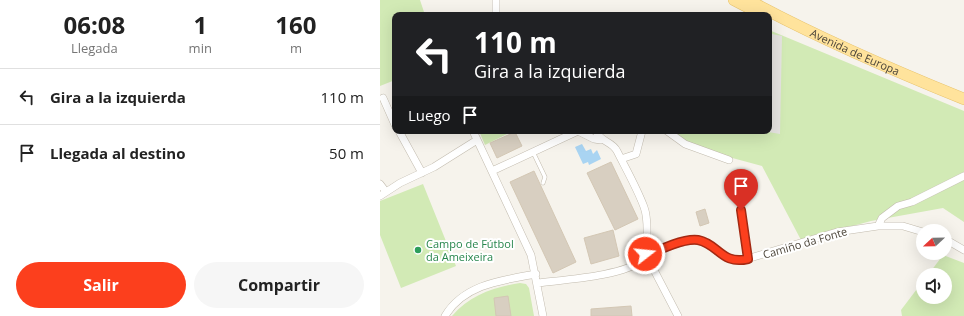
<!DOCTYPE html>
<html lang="es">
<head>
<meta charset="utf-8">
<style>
  :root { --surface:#fff; --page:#f6f6f6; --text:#222; --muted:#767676; --line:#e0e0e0; --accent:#fc3f1d }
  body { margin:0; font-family:"Open Sans",sans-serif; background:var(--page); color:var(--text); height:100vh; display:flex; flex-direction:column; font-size:15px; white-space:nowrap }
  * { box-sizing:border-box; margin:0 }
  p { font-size:13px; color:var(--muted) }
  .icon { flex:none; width:22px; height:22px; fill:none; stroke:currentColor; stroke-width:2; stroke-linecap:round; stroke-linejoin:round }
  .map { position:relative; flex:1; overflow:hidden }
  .details { display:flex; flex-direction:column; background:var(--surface); width:380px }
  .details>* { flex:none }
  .guide { position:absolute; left:12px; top:12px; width:380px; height:122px; border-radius:8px; box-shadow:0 4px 16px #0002; background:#202124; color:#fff; overflow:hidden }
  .needle { width:26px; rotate:248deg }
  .tools { position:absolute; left:536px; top:224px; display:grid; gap:8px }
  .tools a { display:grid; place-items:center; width:36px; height:36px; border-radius:50%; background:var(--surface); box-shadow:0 4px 16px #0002; font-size:20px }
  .pin { position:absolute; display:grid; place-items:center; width:34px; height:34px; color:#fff; margin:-41px -17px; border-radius:50% 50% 50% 0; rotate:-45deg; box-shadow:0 0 4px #0007 }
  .pin .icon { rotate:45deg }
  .me { position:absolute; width:44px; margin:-22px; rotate:74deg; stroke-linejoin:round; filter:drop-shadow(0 0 3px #0008) }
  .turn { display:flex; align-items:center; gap:14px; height:84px; padding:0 16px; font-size:18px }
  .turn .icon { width:52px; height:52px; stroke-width:2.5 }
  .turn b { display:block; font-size:28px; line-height:34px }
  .then { display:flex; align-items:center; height:38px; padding:0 16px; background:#0003; gap:8px; font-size:15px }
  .eta { display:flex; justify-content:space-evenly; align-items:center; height:68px; text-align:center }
  .eta b { font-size:24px; font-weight:700; line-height:28px }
  .primary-button { display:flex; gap:8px; margin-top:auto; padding:8px 16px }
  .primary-button a { flex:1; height:46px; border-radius:24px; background:var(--accent); color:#fff; font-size:16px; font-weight:700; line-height:46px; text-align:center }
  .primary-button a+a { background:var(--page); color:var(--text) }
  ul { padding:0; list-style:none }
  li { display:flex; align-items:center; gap:12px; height:56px; padding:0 16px; border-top:1px solid var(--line) }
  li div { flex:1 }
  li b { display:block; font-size:15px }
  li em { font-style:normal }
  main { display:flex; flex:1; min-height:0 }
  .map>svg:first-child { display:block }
</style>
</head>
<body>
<main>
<section class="details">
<div class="eta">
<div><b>06:08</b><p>Llegada</p></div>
<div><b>1</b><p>min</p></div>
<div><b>160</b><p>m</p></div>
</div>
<ul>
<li><svg class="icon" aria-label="left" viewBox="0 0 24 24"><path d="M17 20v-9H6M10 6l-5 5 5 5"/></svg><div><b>Gira a la izquierda</b></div><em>110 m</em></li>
<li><svg class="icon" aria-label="arrive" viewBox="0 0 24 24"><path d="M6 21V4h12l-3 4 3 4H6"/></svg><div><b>Llegada al destino</b></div><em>50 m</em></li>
</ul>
<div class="primary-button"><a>Salir</a><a>Compartir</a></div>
</section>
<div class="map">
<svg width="584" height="316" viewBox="0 0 584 316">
  <rect width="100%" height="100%" fill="#f6f3ec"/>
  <path fill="#d2eab5" d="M0 0H40L45 15H15V80L0 86Z
    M389 30 584 111V222L563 208 491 221 421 240 382 166 308 146 280 131H389Z
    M99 131H133L105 145Z
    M43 184 76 266 21 288 0 235V201Z
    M563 255 584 263V316H522L521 310 543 281V297H565V275H548Z
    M140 283 146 284 149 288 154 316H72C90 295 114 287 140 283Z"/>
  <path fill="#e5e3e0" d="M392 34 402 36 400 134 388 132Z"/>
  <path fill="#a9d4f2" d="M202 144 206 151 211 149 213 154 217 150 221 159 209 165 208 162 203 164 195 147Z"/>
  <path fill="#d8cfc1" stroke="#d3c7b4" d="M135 132 142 146 117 158 110 143Z
    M231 162 258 219 235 230 207 173Z
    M154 171 196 262 173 273 130 182Z
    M325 209 329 223 320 226 316 212Z
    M233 230 239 256 211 264 204 238Z
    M128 296 131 316H116L114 298Z
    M251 306 252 316H211V309Z"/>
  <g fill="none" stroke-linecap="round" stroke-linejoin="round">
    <defs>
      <path id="service" d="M153 152 165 177 163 183"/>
      <path id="minor" d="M116 15V0
        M3 98 15 125
        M19 131 42 173
        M93 131 151 255 163 316
        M198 131 214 139 221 140
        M287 131 305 144 349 160
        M241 159 256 154 262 131
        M112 171 198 131
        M0 184 6 192
        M0 196 20 183 54 167 97 140
        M361 210 368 259
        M543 232 523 226H498L502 218 518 206 532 202 584 176
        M565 239 584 250
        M265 254 269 255C282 249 311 235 325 243 337 250 345 260 360 261L457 232 498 226
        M261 261 274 270 298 316
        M158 283C179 280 247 276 261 260 269 251 268 218 264 207 257 188 246 169 237 151 232 141 220 142 216 131
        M65 316C84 284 123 280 156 274"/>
      <g id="primary">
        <path d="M354 0 375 11"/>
        <path id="s1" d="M368 0C438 38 510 69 584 99"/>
      </g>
    </defs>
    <use href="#service" stroke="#c2bbae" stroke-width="4.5"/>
    <use href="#minor" stroke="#c2bbae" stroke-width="8"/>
    <use href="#primary" stroke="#e6c16a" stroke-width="12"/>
    <use href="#service" stroke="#fff" stroke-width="3.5"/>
    <use href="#minor" stroke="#fff" stroke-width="7"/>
    <use href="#primary" stroke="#ffe39c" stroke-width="11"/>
  </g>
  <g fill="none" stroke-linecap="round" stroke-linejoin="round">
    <defs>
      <path id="route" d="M265 254 269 255C280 249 305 238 318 240 339 244 341 265 368 259L361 210"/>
    </defs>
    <use href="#route" stroke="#a42913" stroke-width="10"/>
    <use href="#route" stroke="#fc3f1d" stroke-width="7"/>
  </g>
  <circle fill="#2e9e5b" stroke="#fff" stroke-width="1.5" cx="38" cy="250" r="4"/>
  <g text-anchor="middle" stroke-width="4" stroke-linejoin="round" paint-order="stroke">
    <g font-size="11" fill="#4b4439" stroke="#fff">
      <text dy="4" stroke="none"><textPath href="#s1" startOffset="119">Avenida de Europa</textPath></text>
      <text transform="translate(425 243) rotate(-16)" y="4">Camiño da Fonte</text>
    </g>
    <g font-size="11" fill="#27864d" stroke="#fff" text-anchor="start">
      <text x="46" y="248">Campo de Fútbol<tspan x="46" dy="13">da Ameixeira</tspan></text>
    </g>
  </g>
</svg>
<div class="tools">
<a><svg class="needle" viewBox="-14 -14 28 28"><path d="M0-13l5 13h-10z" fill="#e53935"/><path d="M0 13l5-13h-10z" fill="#767676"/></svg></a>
<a><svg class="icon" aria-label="sound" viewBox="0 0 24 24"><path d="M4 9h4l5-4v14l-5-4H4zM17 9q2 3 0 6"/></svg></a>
</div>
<div class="pin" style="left:361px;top:210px;background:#d93025"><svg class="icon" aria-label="arrive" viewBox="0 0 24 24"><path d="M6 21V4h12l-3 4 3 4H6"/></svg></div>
<svg class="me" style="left:265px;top:254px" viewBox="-20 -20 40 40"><circle r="17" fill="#fc3f1d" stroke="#fff" stroke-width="3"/><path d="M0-11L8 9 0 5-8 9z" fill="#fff"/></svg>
<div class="guide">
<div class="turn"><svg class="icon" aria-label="left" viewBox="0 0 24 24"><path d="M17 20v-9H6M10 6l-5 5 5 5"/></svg><div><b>110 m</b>Gira a la izquierda</div></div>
<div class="then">Luego<svg class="icon" aria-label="arrive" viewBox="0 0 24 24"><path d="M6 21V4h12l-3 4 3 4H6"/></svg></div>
</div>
</div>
</main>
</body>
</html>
